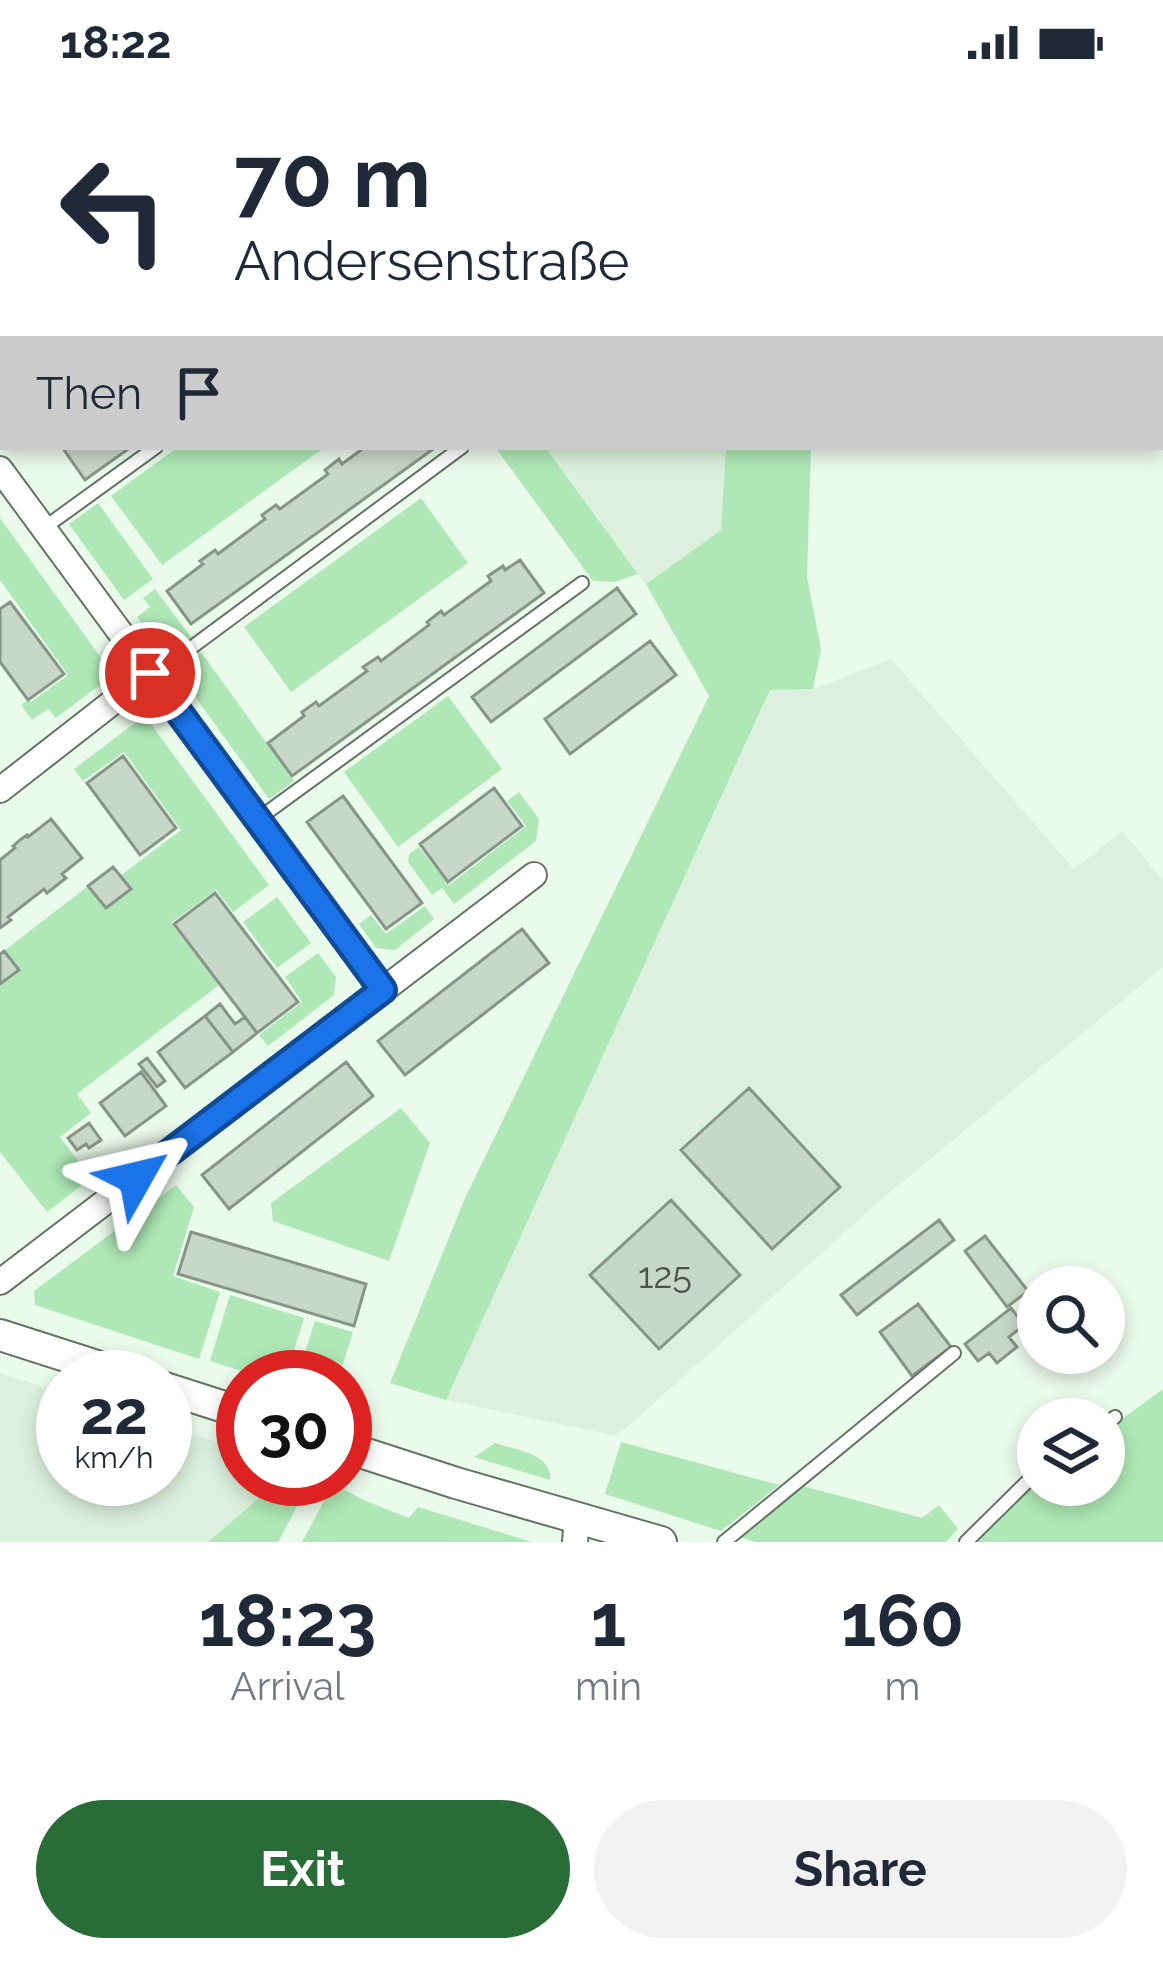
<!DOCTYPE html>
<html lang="en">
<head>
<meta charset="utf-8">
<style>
	body { margin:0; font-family:Raleway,sans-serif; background:#f2f2f3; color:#1f2937; height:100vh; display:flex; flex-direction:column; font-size:45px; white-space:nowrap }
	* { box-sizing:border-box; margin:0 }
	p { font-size:39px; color:#747a83 }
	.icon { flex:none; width:66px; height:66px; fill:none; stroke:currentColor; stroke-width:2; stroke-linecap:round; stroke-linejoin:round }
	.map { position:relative; height:1458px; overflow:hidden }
	.drawer { display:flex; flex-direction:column; background:#fff; flex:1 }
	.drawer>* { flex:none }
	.top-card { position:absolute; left:0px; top:0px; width:1164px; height:366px; box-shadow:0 6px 18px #0003; background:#fff; color:#1f2937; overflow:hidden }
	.buttons { position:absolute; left:1017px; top:1182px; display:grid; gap:24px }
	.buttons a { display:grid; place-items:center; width:108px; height:108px; border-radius:50%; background:#fff; box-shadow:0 6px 18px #0003; font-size:60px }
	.speed { position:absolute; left:36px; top:1266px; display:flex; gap:24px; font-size:60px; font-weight:700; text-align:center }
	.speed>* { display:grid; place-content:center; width:156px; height:156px; border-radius:50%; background:#fff; box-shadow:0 6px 18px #0003; line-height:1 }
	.speed small { font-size:30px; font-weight:400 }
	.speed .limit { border:18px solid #d22; background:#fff; color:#111 }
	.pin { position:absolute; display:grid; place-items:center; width:102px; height:102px; color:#fff; margin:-51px; border:6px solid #fff; border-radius:50%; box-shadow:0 3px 12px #0007 }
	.me { position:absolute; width:132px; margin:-66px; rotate:53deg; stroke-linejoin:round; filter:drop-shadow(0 0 9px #0008) }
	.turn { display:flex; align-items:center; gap:42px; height:252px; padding:0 36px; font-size:54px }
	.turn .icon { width:156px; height:156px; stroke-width:2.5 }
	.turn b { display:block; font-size:84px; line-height:102px }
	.then { display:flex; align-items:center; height:114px; padding:0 36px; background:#0003; gap:24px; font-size:45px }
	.eta { display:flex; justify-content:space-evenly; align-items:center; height:204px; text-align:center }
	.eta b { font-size:72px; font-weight:700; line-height:84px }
	.action { display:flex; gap:24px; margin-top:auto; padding:24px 36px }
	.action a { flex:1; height:138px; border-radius:72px; background:#286c37; color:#fff; font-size:48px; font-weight:700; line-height:138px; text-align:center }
	.action a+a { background:#f2f2f3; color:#1f2937 }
	.status { display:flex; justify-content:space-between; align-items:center; height:84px; padding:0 60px; background:#fff; direction:ltr }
	.status svg { height:33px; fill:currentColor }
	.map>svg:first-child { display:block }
</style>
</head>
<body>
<div class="status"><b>18:22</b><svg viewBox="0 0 49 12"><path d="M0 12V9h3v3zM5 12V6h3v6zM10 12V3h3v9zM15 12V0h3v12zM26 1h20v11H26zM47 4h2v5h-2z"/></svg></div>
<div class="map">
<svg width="1163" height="1458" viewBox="0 0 1163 1458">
	<rect width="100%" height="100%" fill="#eafaeb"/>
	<!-- built -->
	<path fill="#dbf1dd" d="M 288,0 L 728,0 L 729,3 L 284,3 Z
		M 545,363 L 726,363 L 721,446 L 646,500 Z
		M 891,575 L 1074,785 L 1122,747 L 1163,796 L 1163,883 L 883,1114 L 617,1352 L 446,1316 L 771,606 L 813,605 Z
		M 0,1289 L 63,1309 L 63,1395 L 165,1395 L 165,1342 L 243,1366 L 243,1395 L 281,1395 L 208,1458 L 0,1458 Z"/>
	<!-- green -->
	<path fill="#afe8b6" d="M 178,363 L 325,363 L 162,481 L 111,412 Z
		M 495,363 L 545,363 L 638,490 L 615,498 L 593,497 Z
		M 726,363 L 811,363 L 807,493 L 821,565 L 813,605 L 770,606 L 446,1316 L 390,1299 L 465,1114 L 709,612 L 646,500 L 721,446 Z
		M 421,414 L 468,479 L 291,608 L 244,543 Z
		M 98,419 L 153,495 L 124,516 L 69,440 Z
		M 0,434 L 104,578 L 105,597 L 56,634 L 48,625 L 32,636 L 21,621 L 28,616 L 31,618 L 68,591 L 0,496 Z
		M 155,505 L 191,553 L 166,572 L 137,533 L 150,523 L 143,514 Z
		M 201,568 L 294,697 L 269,715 L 180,592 L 192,583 L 188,577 Z
		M 448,612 L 502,685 L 398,763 L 344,688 Z
		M 136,638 L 151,640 L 269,801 L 233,828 L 216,806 L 171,839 L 219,901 L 77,1010 L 91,1029 L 60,1053 L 91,1094 L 47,1128 L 0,1068 L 0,900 L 18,885 L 4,867 L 88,802 L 106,823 L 130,805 L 120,792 L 181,746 L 124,668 L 83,697 L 74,685 Z
		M 519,708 L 539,735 L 536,757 L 454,820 L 442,804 L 432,811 L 408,778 L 409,770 L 419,763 L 449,801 L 526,742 L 507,717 Z
		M 277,813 L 311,859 L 277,884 L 243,838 Z
		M 425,822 L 434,835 L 395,866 L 376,864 L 359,840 L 371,831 L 386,850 Z
		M 318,869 L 336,893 L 334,911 L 268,962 L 259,951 L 302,918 L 285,893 Z
		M 401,1024 L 430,1059 L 389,1177 L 273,1137 L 271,1119 Z
		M 176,1101 L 194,1123 L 173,1192 L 220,1208 L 199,1275 L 35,1221 L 34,1207 Z
		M 230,1211 L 304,1234 L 286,1293 L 261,1293 L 210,1277 Z
		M 315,1237 L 353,1248 L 339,1293 L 297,1293 Z
		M 1163,1305 L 1163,1458 L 975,1458 L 1038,1396 L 1038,1401 L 1104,1401 L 1104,1348 Z
		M 621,1358 L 779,1401 L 721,1447 L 605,1410 Z
		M 495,1359 C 516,1366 552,1369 550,1396 L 474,1373 Z
		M 281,1395 L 312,1395 L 278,1458 L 208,1458 Z
		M 333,1400 L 366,1417 L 409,1434 L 418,1423 L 532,1458 L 302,1458 Z
		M 803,1402 L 922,1434 L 939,1421 L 958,1445 L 946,1458 L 756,1458 L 740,1453 Z"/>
	<!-- building -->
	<path fill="#c7d7c8" stroke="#869587" stroke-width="3" d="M 569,0 L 655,0 L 658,3 L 569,3 Z
		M 62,363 L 131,363 L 85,396 Z
		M 365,363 L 436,363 L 191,540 L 167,507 L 203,480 L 200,477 L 215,466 L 218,470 L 265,435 L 262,431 L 276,421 L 280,425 L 328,390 L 325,386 L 339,375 L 342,380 Z
		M 520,476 L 544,509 L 292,692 L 268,659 L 304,632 L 302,628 L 316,618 L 319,622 L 367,587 L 363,583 L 378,573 L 381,577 L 429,541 L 427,538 L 441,527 L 444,531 L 491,497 L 488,492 L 503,482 L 505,486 Z
		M 617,504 L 636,530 L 491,638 L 472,613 Z
		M 10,518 L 64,590 L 28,616 L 0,578 L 0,525 Z
		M 650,557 L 676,591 L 570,670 L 545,635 Z
		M 123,672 L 176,744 L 140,771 L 87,699 Z
		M 494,704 L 522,742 L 448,798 L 420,760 Z
		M 343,712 L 422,819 L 386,845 L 307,738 Z
		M 51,735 L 82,774 L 62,790 L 66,794 L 47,809 L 44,805 L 8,833 L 11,836 L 0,844 L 0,776 L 15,764 L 13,762 L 20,756 L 27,751 L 28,753 Z
		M 113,783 L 131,805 L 106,824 L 88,802 Z
		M 215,809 L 298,918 L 257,949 L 174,840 Z
		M 522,845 L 549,879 L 405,991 L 378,957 Z
		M 4,867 L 19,886 L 0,900 L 0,870 Z
		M 220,920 L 235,940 L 245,933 L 257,949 L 233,968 L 205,932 Z
		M 205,932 L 233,968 L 185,1004 L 158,968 Z
		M 147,974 L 165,997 L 157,1003 L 139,980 Z
		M 346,978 L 373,1012 L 229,1125 L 202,1091 Z
		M 141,988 L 166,1022 L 125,1052 L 100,1019 Z
		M 749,1004 L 840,1103 L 772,1165 L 681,1066 Z
		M 89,1039 L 101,1056 L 89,1064 L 86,1060 L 77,1066 L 68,1054 Z
		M 671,1116 L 740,1191 L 659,1265 L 590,1191 Z
		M 939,1136 L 954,1156 L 857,1231 L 841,1211 Z
		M 191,1148 L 366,1200 L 354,1242 L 178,1190 Z
		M 985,1152 L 1028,1207 L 1007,1223 L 965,1167 Z
		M 918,1220 L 951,1263 L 912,1292 L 880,1248 Z
		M 1011,1224 L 1024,1241 L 1009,1253 L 1017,1263 L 997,1279 L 989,1269 L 978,1277 L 965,1260 Z"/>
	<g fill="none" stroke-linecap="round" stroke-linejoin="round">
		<defs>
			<path id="service" d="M 44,444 L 156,363
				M 153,592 L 462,363
				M 258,735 L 582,499
				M 1104,1341 L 1115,1333
				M 724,1458 L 954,1269
				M 966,1458 L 1038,1387"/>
			<path id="minor" d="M 242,3 L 247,0
				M 0,157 L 3,154
				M 0,385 L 383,906
				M 0,706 L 150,589
				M 0,1198 L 534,791
				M 575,1458 L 577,1432"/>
			<path id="tertiary" d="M 0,1251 L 131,1293
				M 165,1304 L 243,1329
				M 345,1363 L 456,1399 L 661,1458"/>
		</defs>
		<!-- service casing -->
		<use href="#service" stroke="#657366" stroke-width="16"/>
		<!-- minor casing -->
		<use href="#minor" stroke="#657366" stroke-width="28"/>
		<!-- tertiary casing -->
		<use href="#tertiary" stroke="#657366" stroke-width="34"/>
		<!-- service -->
		<use href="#service" stroke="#fff" stroke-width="12"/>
		<!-- minor -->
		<use href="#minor" stroke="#fff" stroke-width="24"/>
		<!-- tertiary -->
		<use href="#tertiary" stroke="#fff" stroke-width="30"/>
	</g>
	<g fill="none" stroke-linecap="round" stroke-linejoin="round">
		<defs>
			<path id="route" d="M 136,1094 L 383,906 L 150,589"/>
		</defs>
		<!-- route casing -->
		<use href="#route" stroke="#114b97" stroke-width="30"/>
		<!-- route -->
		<use href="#route" stroke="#1a73e8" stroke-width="21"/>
	</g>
	<g text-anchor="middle" stroke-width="10" stroke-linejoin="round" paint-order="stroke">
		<!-- number labels -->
		<g font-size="36" fill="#4d554d">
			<text x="665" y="1204">125</text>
		</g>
	</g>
</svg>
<div class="buttons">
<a><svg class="icon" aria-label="search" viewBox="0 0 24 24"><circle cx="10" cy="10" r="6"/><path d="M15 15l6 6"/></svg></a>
<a><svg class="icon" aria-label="layers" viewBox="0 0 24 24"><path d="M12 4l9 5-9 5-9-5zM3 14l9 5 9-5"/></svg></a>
</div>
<div class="speed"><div>22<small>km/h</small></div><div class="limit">30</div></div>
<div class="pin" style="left:150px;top:589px;background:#d93025"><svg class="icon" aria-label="arrive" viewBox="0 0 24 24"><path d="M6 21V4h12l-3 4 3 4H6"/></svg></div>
<svg class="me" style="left:136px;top:1094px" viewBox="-20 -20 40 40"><path d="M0-17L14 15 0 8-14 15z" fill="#1a73e8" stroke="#fff" stroke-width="4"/></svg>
<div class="top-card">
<div class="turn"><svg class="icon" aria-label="left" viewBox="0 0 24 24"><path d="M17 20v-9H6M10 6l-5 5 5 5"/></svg><div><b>70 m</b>Andersenstraße</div></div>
<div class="then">Then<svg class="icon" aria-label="arrive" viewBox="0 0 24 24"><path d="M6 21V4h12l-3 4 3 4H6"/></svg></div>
</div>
</div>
<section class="drawer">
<div class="eta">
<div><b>18:23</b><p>Arrival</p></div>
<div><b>1</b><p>min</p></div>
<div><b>160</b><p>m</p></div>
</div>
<div class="action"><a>Exit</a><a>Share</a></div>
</section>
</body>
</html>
